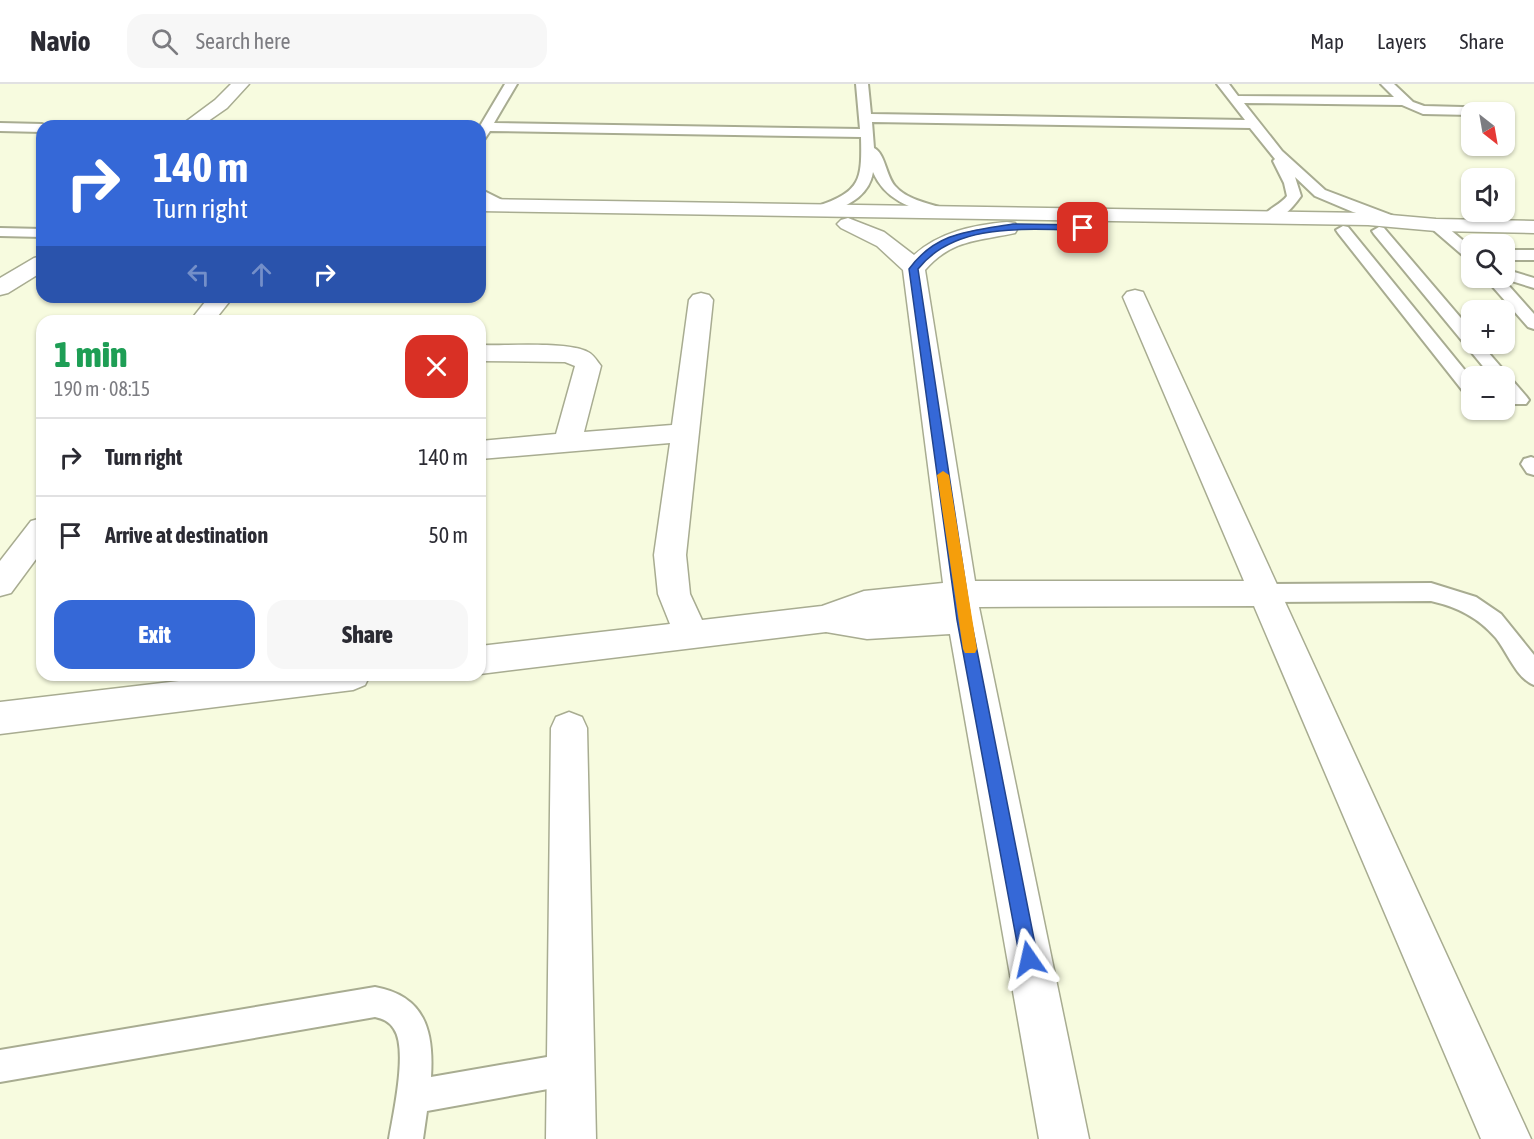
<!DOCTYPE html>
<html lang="en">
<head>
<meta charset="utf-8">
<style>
	body { margin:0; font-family:"Asap Condensed",sans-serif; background:#f7f7f7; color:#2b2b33; height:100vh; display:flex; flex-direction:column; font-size:22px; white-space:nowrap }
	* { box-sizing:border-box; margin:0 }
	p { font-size:20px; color:#7c7c81 }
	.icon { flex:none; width:33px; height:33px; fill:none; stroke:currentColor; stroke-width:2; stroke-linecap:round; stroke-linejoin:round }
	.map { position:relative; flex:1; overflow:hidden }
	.side { position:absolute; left:36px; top:231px; width:450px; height:366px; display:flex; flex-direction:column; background:#fff; border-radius:18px; box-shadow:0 2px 4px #0004 }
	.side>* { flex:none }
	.banner { position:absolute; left:36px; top:36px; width:450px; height:183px; border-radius:18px; box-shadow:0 2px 4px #0004; background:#3568d7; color:#fff; overflow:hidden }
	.needle { width:39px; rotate:149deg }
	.tools { position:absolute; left:1461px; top:18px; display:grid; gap:12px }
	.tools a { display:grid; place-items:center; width:54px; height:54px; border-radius:12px; background:#fff; box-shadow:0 2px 4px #0004; font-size:30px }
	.pin { position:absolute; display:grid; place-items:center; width:51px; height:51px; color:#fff; margin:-26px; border-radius:12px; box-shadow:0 3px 9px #0006 }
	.me { position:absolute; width:66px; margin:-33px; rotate:349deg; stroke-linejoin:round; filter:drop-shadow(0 0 4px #0008) }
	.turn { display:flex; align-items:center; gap:21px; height:126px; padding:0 18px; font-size:27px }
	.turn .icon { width:78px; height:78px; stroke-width:2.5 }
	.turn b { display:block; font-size:42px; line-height:51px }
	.lanes { display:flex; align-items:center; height:57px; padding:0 18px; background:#0003; justify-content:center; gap:30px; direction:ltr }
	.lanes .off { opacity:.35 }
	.round { display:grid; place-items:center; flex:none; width:63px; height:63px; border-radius:18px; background:#f7f7f7 }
	.summary { display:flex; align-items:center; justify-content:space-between; height:102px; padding:0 18px }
	h1 { font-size:36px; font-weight:800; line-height:45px; color:#1e9e55 }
	.cta { display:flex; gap:12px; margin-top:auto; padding:12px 18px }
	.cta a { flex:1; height:69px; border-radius:18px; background:#3568d7; color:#fff; font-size:24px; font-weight:800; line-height:69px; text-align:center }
	.cta a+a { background:#f7f7f7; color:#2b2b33 }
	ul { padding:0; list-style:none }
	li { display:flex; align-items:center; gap:18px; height:78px; padding:0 18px; border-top:2px solid #e1e1e2 }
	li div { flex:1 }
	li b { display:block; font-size:22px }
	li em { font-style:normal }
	header { display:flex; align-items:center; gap:36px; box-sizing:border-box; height:84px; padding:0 30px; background:#fff; border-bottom:2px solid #e1e1e2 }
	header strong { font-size:28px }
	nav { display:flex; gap:33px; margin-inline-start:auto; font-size:21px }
	.search { width:420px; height:54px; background:#f7f7f7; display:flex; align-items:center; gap:15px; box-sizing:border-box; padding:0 21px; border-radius:18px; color:#7c7c81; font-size:22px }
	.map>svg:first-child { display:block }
</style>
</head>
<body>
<header>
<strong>Navio</strong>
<div class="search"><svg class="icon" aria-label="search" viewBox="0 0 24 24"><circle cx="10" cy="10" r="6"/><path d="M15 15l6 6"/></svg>Search here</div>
<nav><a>Map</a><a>Layers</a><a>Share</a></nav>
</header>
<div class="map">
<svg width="1534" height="1055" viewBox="0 0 1534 1055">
	<rect width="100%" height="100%" fill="#f7fbdf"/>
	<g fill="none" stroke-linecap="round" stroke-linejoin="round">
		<defs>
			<path id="service" d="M 505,0 L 517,0 L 494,39 L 860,45 L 856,0 L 868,0 L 871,30 L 1245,36 L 1217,0 L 1229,0 L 1238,12 L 1394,13 L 1381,0 L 1394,0 L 1413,18 L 1424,22 L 1501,24 L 1507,28 L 1504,31 L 1504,28 L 1472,28 L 1472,31 L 1423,30 L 1402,21 L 1244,19 L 1282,67 L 1325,106 L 1399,134 L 1401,137 L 1394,141 L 1353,128 L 1315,112 L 1295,93 L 1301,112 C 1293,123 1280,140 1264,136 L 1262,133 C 1269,124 1280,121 1287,112 L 1284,99 L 1273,77 L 1275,75 L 1250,44 L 872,38 L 874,64 C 885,69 886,92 895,102 C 906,115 926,119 943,124 L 945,127 L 938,131 C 910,124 885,116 873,88 C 869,113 845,124 823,129 L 816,125 L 818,122 C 861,107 862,96 861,53 L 490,47 L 484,56 L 480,57 L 480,42 Z
				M 0,39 L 42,40 L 47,42 L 42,42 L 42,48 L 0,47 Z
				M 480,105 L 506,118 L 508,121 L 501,125 L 480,115 Z
				M 1436,137 L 1441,138 L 1472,164 L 1472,176 L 1467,175 L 1431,144 L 1429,141 L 1431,138 Z
				M 1343,142 L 1348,143 L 1472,295 L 1472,312 L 1466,311 L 1338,149 L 1336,146 Z
				M 1379,143 L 1384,144 L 1472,247 L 1472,260 L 1481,260 L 1526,312 L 1529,316 L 1526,320 L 1514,320 L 1504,309 L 1504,292 L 1491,292 L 1374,150 L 1372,147 Z
				M 0,144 L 42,145 L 42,153 L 0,152 Z
				M 1504,166 L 1534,166 L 1534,176 L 1504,176 Z
				M 1504,185 L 1534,194 L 1534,204 L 1502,194 L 1534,230 L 1534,245 L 1528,243 L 1485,194 L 1504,194 Z
				M 1531,373 L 1534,374 L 1534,391 L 1527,389 L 1521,380 L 1524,375 Z
				M 1431,499 L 1476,513 L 1501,530 L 1534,571 L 1534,601 C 1517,595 1507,568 1496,554 C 1478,533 1457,523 1431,517 L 1265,518 L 1257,515 L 1254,509 L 1257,503 L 1265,500 Z
				M 375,903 C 425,912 434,947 431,993 L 570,969 L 581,974 L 586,985 L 581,996 L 570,1001 L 427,1027 L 423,1055 L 389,1055 C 393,1031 408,965 394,945 C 389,937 383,935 375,933 L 0,998 L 0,966 Z"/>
			<path id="minor" d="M 231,0 L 249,0 L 227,24 L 201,42 L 180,42 L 215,16 Z
				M 480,115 L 1368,129 L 1436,135 L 1534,137 L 1534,149 L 1436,147 L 1368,141 L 480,127 Z
				M 848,134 L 884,148 L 914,171 C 940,148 973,141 1007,138 L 1015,139 L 1018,144 L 1015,149 C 979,157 952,155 925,186 L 975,497 L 1244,497 L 1123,213 L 1127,208 L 1135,206 L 1143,208 L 1531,1055 L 1481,1055 L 1254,522 L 979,523 L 1089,1055 L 1039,1055 L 950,550 L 867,555 L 826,548 L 480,590 L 480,562 L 670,540 L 658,510 L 654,471 L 670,359 L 480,375 L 480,357 L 556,350 L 575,282 L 565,278 L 480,277 L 480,261 C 506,262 568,257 588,268 C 594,271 597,277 601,282 L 584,348 L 672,341 L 689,216 L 693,211 L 701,209 L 709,211 L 713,216 L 686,471 L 690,510 L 702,536 L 822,522 L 864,507 L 943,499 L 903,186 L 877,162 L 841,144 L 837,140 L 841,136 Z
				M 42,172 L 42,188 L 8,209 L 0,211 L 0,194 L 34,174 Z
				M 209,213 L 233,213 L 214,237 L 190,237 Z
				M 42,434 L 42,467 L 11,509 L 0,512 L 0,477 L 31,437 Z
				M 230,591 L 370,591 L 365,601 L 353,606 L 0,650 L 0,618 Z
				M 569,628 L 582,633 L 587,644 L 596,1055 L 546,1055 L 551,644 L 556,633 Z"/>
		</defs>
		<!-- service casing -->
		<use href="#service" stroke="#a8ac91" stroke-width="4"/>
		<!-- minor casing -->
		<use href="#minor" stroke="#a8ac91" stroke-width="3"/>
		<!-- service -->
		<use href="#service" fill="#fff" fill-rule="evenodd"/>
		<!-- minor -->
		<use href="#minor" fill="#fff" fill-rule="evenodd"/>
	</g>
	<!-- route -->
	<path fill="#3568d7" stroke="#22448c" stroke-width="1.5" d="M 1013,140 L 1083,141 L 1088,144 L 1083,146 C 1029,146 956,137 918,185 L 971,536 L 1038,875 L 1036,881 L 1029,884 L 1023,881 L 1020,875 L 957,536 L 909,185 C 936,148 970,147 1013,140 Z"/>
	<!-- slow -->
	<path fill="#f59e0b" d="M 943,387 L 949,391 L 977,565 L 975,569 L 965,569 L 963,565 L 937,391 Z"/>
</svg>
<div class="tools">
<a><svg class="needle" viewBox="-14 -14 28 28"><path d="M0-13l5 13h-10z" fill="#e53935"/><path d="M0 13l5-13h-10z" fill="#7c7c81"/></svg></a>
<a><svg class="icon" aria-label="sound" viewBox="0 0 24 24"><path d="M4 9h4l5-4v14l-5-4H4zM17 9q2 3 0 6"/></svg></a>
<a><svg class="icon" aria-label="search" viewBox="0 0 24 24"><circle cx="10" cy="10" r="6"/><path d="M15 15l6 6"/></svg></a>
<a>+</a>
<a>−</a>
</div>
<div class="pin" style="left:1083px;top:144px;background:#d93025"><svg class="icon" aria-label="arrive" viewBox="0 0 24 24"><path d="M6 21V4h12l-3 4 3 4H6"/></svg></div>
<svg class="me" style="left:1029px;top:875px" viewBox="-20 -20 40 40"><path d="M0-17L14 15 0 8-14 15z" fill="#3568d7" stroke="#fff" stroke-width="4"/></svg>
<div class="banner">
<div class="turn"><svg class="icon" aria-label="right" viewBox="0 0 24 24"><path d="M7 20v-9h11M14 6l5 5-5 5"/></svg><div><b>140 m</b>Turn right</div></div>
<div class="lanes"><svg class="icon off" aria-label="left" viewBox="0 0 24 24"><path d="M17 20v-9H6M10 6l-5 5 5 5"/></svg><svg class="icon off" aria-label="ahead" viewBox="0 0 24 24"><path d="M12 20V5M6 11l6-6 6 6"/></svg><svg class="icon" aria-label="right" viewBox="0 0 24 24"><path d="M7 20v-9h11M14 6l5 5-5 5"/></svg></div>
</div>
<section class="side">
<div class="summary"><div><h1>1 min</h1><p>190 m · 08:15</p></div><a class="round" style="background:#d93025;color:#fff"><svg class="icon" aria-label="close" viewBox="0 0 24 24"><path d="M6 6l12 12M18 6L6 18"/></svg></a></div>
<ul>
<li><svg class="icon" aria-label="right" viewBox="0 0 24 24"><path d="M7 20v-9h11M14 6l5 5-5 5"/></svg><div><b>Turn right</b></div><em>140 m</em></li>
<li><svg class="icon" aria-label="arrive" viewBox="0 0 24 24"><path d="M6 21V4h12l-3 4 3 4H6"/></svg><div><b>Arrive at destination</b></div><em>50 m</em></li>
</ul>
<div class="cta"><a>Exit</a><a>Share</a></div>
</section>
</div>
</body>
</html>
